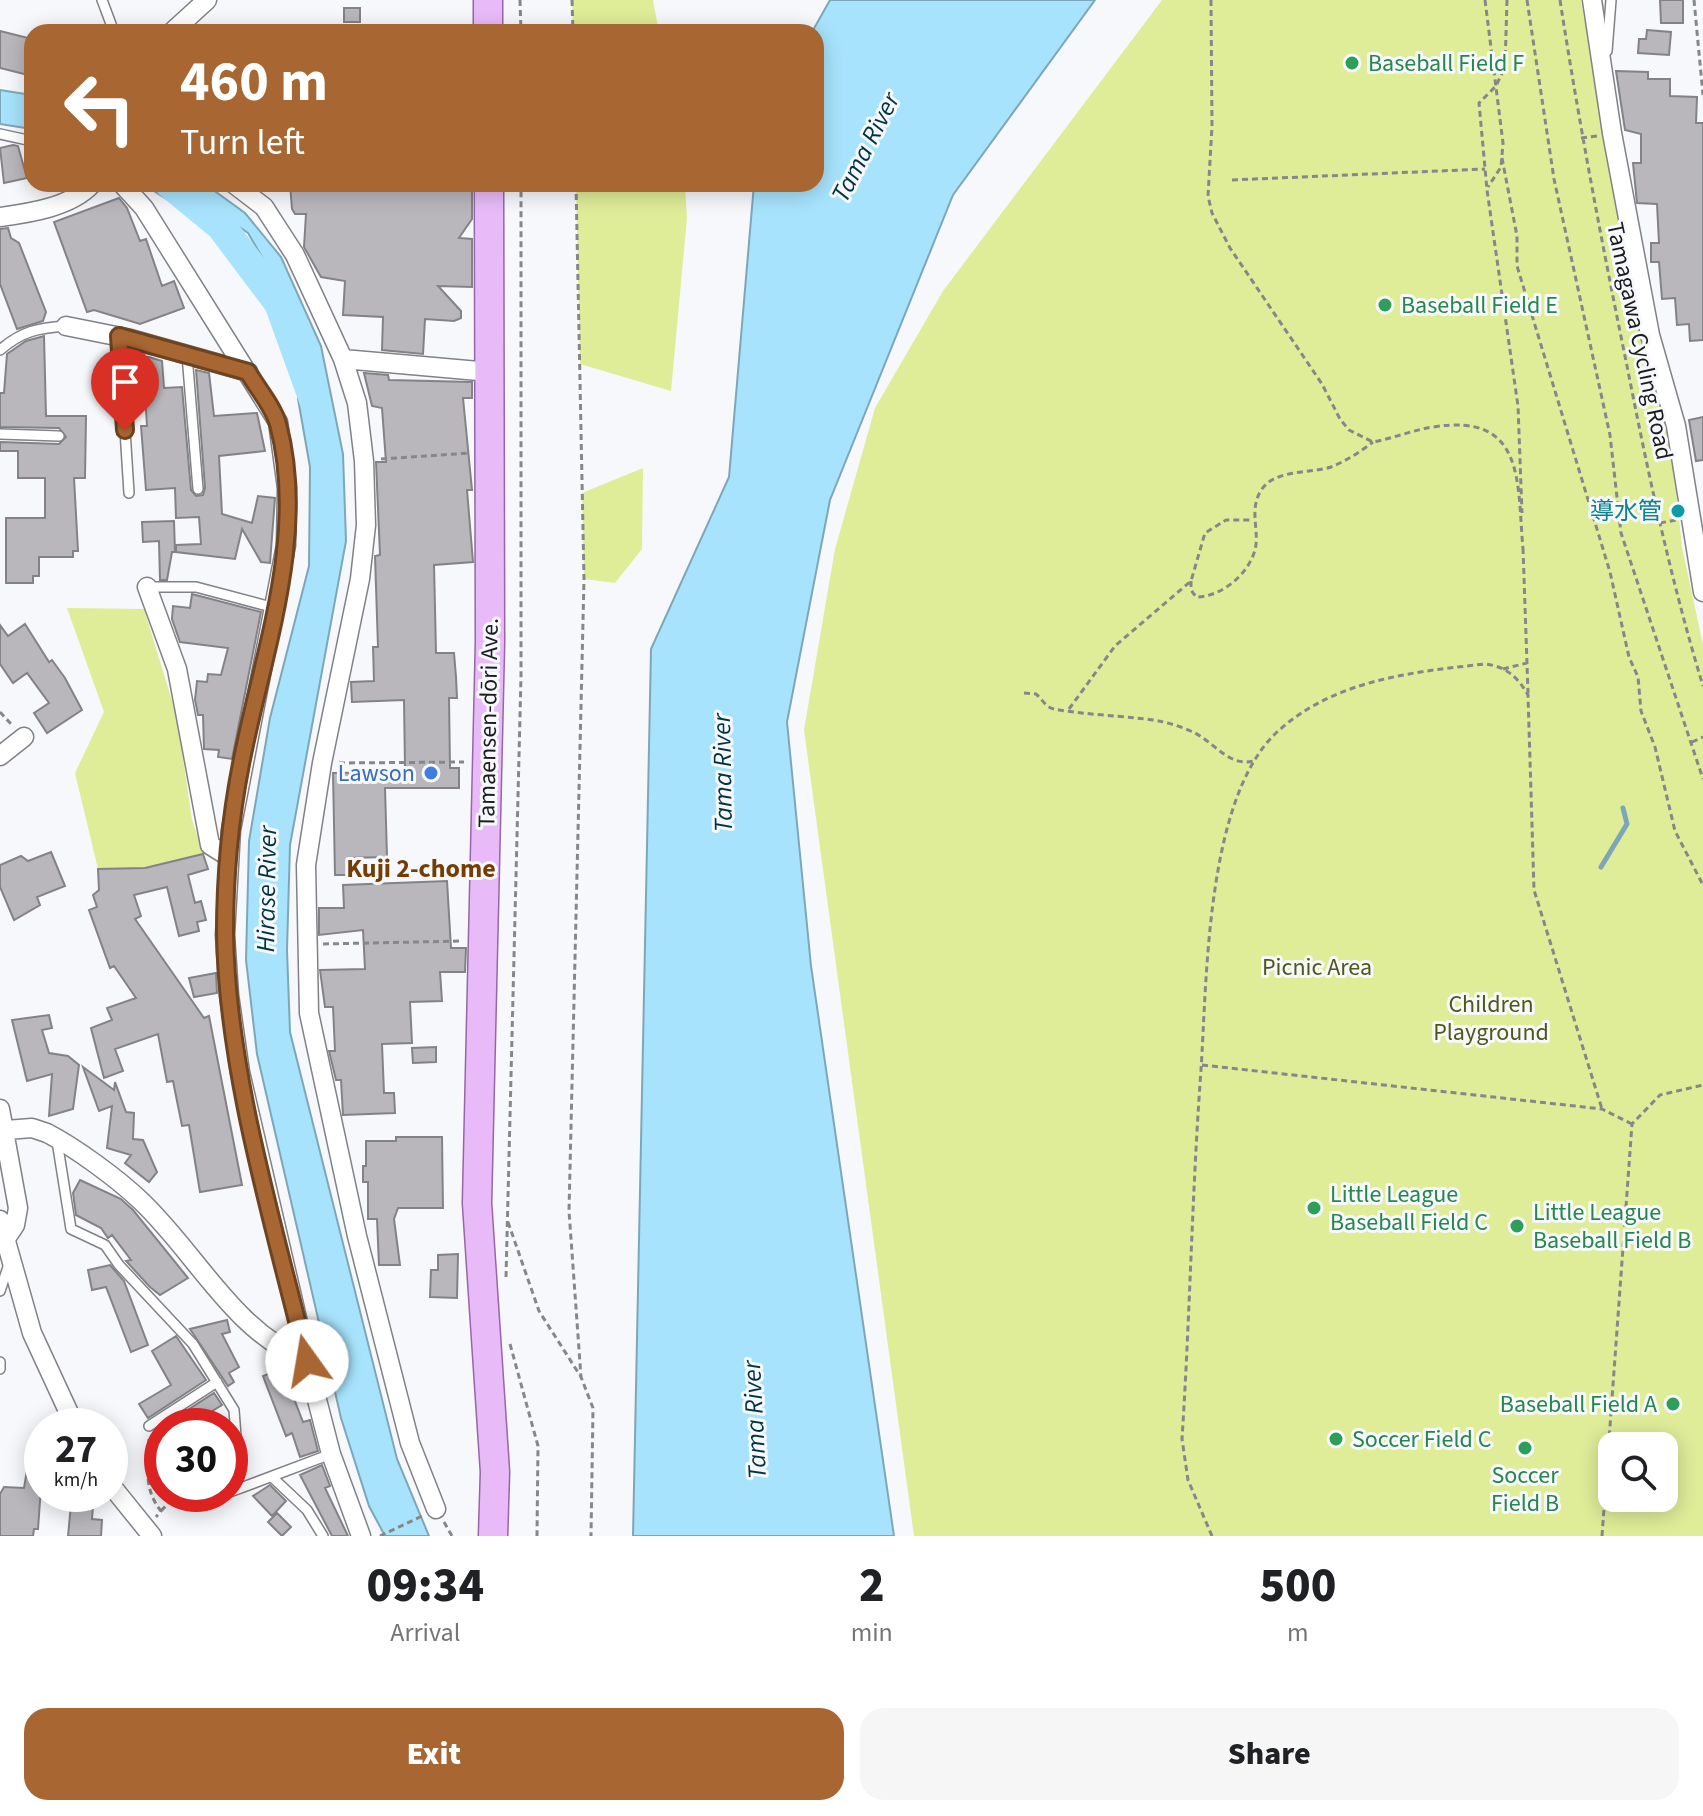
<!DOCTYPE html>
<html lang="en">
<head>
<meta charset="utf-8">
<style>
	body { margin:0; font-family:"Source Sans 3","Noto Sans JP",sans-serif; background:#f6f6f6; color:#202124; height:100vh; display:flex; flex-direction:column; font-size:30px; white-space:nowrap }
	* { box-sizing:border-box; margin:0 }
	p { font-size:26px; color:#757577 }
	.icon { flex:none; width:44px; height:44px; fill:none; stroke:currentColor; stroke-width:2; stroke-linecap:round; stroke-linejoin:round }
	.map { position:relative; height:1536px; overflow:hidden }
	.sheet { display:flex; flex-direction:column; background:#fff; flex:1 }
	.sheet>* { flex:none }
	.hud { position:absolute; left:24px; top:24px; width:800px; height:168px; border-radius:24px; box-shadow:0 4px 20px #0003; background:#a86732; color:#fff; overflow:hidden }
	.fabs { position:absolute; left:1598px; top:1432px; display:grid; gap:16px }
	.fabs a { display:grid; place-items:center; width:80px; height:80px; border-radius:16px; background:#fff; box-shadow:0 4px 20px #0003; font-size:40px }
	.speed { position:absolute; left:24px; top:1408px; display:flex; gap:16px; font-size:40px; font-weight:700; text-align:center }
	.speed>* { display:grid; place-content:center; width:104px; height:104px; border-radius:50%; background:#fff; box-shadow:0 4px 20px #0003; line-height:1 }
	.speed small { font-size:20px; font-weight:400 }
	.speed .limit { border:12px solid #d22; background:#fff; color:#111 }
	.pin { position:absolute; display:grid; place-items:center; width:68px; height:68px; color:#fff; margin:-82px -34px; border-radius:50% 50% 50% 0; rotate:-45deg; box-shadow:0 0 8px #0007 }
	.pin .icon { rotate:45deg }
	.me { position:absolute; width:88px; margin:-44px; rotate:347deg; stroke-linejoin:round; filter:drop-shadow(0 0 6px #0008) }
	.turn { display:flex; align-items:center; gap:28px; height:168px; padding:0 24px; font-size:36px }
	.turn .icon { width:104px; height:104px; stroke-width:2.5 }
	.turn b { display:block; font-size:56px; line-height:68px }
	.eta { display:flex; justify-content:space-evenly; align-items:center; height:136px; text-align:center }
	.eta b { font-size:48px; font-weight:800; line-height:56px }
	.action { display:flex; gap:16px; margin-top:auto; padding:16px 24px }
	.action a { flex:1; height:92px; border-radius:24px; background:#a86732; color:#fff; font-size:32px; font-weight:800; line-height:92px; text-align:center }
	.action a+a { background:#f6f6f6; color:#202124 }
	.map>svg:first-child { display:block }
</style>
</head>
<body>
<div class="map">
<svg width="1703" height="1536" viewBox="0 0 1703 1536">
	<rect width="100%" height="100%" fill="#f6f8fc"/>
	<!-- green -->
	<path fill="#dfec98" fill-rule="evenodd" d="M 572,0 L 653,0 L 659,32 L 573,32 Z
		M 1162,0 L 1581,0 L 1635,310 L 1672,451 L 1682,547 L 1703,645 L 1703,1536 L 914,1536 L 804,730 L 835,549 L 875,408 L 943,291 ZM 1612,1446 L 1664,1446 L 1664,1498 L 1612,1498 Z
		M 576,184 L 685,184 L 687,218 L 671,391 L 580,364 Z
		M 643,468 L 642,549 L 615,583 L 584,579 L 582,493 Z
		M 67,608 L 144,609 L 177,717 L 192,820 L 204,854 L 145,868 L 98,869 L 75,773 L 104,712 Z"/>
	<!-- water -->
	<path fill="#a7e3fc" stroke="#7da7b9" stroke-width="2" d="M 830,0 L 1095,0 L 953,195 L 830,500 L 787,722 L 811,966 L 894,1536 L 633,1536 L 651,649 L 729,477 L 754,184 L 816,184 L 816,32 L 812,32 Z
		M 0,90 L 32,95 L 32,129 L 0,124 Z
		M 143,184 L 205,184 L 245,213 L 281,257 L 321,346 L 343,454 L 346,541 L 290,845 L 287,950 L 290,1032 L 397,1459 L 429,1536 L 385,1536 L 369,1506 L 341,1418 L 257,1054 L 246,960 L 249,841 L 270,718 L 309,566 L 310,467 L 298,399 L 303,348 L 273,276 L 248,233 L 226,218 L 190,214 Z"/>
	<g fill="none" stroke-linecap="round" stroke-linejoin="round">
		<!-- stream -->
		<path stroke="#7da7b9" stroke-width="5" d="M 1601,867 L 1627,824 L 1623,808"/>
		<!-- river -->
		<path stroke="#a7e3fc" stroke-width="30" d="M 170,184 L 221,226 L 279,303 L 314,400"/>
	</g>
	<!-- building -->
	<path fill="#b9b7bb" stroke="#838286" stroke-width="2" d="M 1660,0 L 1683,0 L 1683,23 L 1661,23 Z
		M 344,8 L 360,8 L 360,22 L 344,22 Z
		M 1647,30 L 1671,32 L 1669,55 L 1638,53 L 1639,39 L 1646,39 Z
		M 0,31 L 32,39 L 32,76 L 0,68 Z
		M 1616,71 L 1648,72 L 1648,79 L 1670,79 L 1670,96 L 1697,97 L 1696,123 L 1703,123 L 1703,340 L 1690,341 L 1689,324 L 1677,325 L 1675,298 L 1662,299 L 1659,262 L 1651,262 L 1651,243 L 1659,243 L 1657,204 L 1637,203 L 1633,163 L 1641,163 L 1641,134 L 1625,130 Z
		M 13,145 L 18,146 L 27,178 L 4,183 L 0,148 Z
		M 290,184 L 472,184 L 472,219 L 459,238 L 472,239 L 472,287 L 438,286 L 461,311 L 461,318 L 454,321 L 425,319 L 423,354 L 382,350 L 383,317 L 343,315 L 345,281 L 321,277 L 304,247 L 306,214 L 295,214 L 292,209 Z
		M 119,198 L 127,208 L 140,241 L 146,239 L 162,286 L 174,281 L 184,308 L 140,324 L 94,310 L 87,312 L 54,222 Z
		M 8,228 L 11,238 L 19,243 L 46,312 L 43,321 L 17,329 L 0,284 L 0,229 Z
		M 44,336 L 46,416 L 86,416 L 85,478 L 74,478 L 78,551 L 73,551 L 73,557 L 39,557 L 39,576 L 33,576 L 33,583 L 6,583 L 6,518 L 45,518 L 45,478 L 18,478 L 18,451 L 0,451 L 0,442 L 59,444 L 66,437 L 59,428 L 0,427 L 0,393 L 4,393 L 7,354 L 26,341 Z
		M 136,357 L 149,357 L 162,361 L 164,388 L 182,387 L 191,490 L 196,496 L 203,495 L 205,488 L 196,370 L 209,373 L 214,416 L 257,413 L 265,451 L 219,456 L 222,514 L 252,523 L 258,496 L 275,498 L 270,563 L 261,562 L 242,529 L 235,559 L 176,552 L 176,545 L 201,544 L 199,517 L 176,518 L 175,488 L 146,490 L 141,426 L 147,426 L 145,396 L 139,397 Z
		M 364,373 L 388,375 L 389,380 L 472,382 L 472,398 L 463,398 L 472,490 L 467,490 L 473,562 L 434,565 L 436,653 L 454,653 L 456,677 L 457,698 L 449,698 L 450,768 L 459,768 L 459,788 L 385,788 L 387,857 L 348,858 L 349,875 L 335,875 L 333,773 L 403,772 L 405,767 L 404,700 L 352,702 L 351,682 L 374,681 L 373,647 L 378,647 L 375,556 L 380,555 L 376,462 L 386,462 L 382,408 L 372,406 Z
		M 1703,417 L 1703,460 L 1696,461 L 1689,420 Z
		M 174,521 L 175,552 L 172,552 L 167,580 L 160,580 L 159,541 L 143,542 L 142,522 Z
		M 192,594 L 261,612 L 232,759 L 218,757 L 219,750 L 204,749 L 203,715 L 198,715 L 195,700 L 197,681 L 207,682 L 208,674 L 221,675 L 228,648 L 180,642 L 172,619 L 173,606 L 190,608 Z
		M 25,624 L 49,662 L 52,660 L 65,678 L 82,710 L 47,733 L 34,713 L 49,703 L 27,673 L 13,683 L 0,664 L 0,625 L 8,636 Z
		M 51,852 L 65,886 L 37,897 L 40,905 L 14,920 L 0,887 L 0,865 L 21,856 L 28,861 Z
		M 203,854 L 208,869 L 188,875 L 195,903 L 201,901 L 206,920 L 197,922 L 199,931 L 179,936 L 167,887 L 134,895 L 141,916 L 135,919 L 204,1018 L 209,1016 L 242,1185 L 200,1192 L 189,1125 L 182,1126 L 173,1081 L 167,1082 L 158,1034 L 115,1049 L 123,1071 L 104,1078 L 91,1028 L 112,1020 L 107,1008 L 136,998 L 114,966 L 110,968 L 89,910 L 97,907 L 93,895 L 99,890 L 98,869 L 145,868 Z
		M 447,881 L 451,948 L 466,948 L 465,972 L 440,972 L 442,1001 L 410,1002 L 412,1043 L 382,1044 L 384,1093 L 394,1093 L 395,1113 L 343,1115 L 341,1080 L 336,1080 L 329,1051 L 335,1051 L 333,1007 L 325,1007 L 320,970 L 365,969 L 363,930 L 319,935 L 319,908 L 344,908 L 343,885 Z
		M 216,973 L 217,993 L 194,997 L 189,978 Z
		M 49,1015 L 52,1028 L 42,1030 L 49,1053 L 68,1056 L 79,1065 L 73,1109 L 49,1116 L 52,1074 L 27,1081 L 12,1020 Z
		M 436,1047 L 436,1062 L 413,1063 L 412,1048 Z
		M 83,1067 L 114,1090 L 115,1082 L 126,1112 L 134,1113 L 133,1139 L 143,1140 L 157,1172 L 149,1182 L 125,1163 L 131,1155 L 107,1148 L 112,1106 L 99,1111 Z
		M 396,1137 L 442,1137 L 443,1208 L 398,1208 L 394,1219 L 400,1265 L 379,1265 L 377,1219 L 368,1219 L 368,1182 L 363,1182 L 363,1166 L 366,1166 L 366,1141 L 396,1141 Z
		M 80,1180 L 121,1199 L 133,1210 L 188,1278 L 160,1295 L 150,1287 L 126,1261 L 131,1260 L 112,1235 L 108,1238 L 101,1228 L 76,1215 L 73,1193 Z
		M 458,1254 L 457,1298 L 430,1297 L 431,1270 L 438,1270 L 438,1255 Z
		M 110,1265 L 124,1281 L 148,1345 L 131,1352 L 106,1287 L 92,1290 L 88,1270 Z
		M 227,1320 L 230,1332 L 222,1334 L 239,1367 L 229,1373 L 234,1382 L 228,1386 L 190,1329 Z
		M 176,1336 L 206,1380 L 148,1418 L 139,1404 L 171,1385 L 152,1351 Z
		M 276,1371 L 280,1381 L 286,1378 L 303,1422 L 310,1420 L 318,1451 L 300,1457 L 292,1433 L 286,1436 L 263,1376 Z
		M 214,1393 L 222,1405 L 188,1426 L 163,1426 Z
		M 322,1465 L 330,1486 L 325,1488 L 348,1536 L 332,1536 L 300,1475 Z
		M 27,1470 L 42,1473 L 38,1529 L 34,1529 L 33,1536 L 0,1536 L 0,1494 L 4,1487 L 24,1488 Z
		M 270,1485 L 286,1501 L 272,1516 L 253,1496 Z
		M 72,1494 L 94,1494 L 92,1519 L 102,1520 L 101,1536 L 68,1536 Z
		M 277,1513 L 291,1527 L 282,1536 L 268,1522 Z"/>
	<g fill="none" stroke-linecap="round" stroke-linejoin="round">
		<defs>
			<path id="lane" d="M 102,0 L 114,32
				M 1607,51 L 1611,0
				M 0,134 L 32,141
				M 119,336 L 129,493
				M 0,350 C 22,331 38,328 66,326
				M 187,355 L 198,489
				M 0,434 L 59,436
				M 147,587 L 196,587 L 275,608
				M 57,1141 L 71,1229 L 105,1245 L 119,1265 L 193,1344 L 234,1410 L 239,1476
				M 0,1291 L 10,1261
				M 0,1362 L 0,1369
				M 149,1426 L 217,1382
				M 272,1477 L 307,1510 L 323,1536
				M 230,1492 L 331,1454
				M 207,1497 L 222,1494"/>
			<path id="street" d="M 1592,0 L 1612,133 L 1650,335 L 1676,426 L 1703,592
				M 172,32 L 207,0
				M 122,184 L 144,208 L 278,422 L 287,488 L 286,545 L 231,830 L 225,935 L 229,995 L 240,1072 L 307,1361 L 331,1454 L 361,1536
				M 234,184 L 264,207 L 295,255 L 343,359 L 357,403 L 364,461 L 366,525 L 360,579 L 322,763 L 306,865 L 309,1013 L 357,1236 L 410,1443 L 436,1509
				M 0,217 C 30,213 71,207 92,184
				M 66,326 L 131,339 L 248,372
				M 343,359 L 490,372
				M 147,587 L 177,669 L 210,845 L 229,857
				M 0,756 L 24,737
				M 0,1109 L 18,1208 L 15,1225 L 5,1240
				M 6,1130 L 32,1128 L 47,1133 C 76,1148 118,1179 141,1201 C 197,1254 233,1331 307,1361
				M 0,1220 L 32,1333 L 75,1426
				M 110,1484 L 152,1536"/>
			<path id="primary" d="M 488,32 L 488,0
				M 489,184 L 490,642 L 477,1203 L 495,1472 L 493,1536"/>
		</defs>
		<!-- lane casing -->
		<use href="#lane" stroke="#808285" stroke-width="12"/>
		<!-- street casing -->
		<use href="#street" stroke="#808285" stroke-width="21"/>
		<!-- primary casing -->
		<use href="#primary" stroke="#9666a8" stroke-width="31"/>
		<!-- path -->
		<path stroke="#86878a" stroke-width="3" stroke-dasharray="6 4" stroke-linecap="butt" d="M 520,0 L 521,32
			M 572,0 L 573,32
			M 1211,0 L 1212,126 L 1208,196 L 1212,213 L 1230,248 L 1322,384 L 1340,419 L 1349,430 L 1373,442 C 1394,438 1413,430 1433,427 C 1526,412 1517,483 1523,549
			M 1485,0 L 1503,143 L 1501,167 L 1488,187
			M 1507,0 L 1505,67 L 1496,86 L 1479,103 L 1487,190 L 1518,406 L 1522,513
			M 1527,0 L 1554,179 L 1610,435 L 1621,533 L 1703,779
			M 1560,0 C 1579,123 1602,244 1627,366 C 1648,473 1671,581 1703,686
			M 1694,0 L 1703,95
			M 1581,138 L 1597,136
			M 1502,158 L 1517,236 L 1517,266 L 1610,572 L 1629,657 L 1638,677 L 1641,711 L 1655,747 L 1675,831 L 1703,885
			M 1232,180 L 1485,169
			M 576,184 L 584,579 L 569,1211 L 581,1377
			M 381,459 L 470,453
			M 1660,523 L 1676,520
			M 1523,548 L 1528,693
			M 1191,581 L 1191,590 L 1196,597 C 1221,597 1248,575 1255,550 C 1260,530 1248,509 1262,489 C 1276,469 1309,474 1331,467 C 1346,461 1360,452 1373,442
			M 1503,669 L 1527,663
			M 1024,693 L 1036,694 C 1041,698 1044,704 1049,707 C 1055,713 1143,717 1159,721 C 1170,723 1185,728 1195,733 C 1216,744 1229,767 1254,761
			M 1069,709 L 1115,646 L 1191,581 L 1205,533 L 1226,520 L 1253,520
			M 0,712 L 11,724
			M 1692,742 L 1703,737
			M 339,763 L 464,762
			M 323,944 L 463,941
			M 1202,1065 L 1602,1109 L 1632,1124
			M 508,1222 L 539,1311 L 581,1377 L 593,1408 L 591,1536
			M 506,1277 L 521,676 L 521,184
			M 510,1344 L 538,1446 L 537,1536
			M 149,1439 C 148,1465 143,1489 161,1511 L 156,1517
			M 161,1511 L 177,1494
			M 444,1522 L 452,1536
			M 380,1536 L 422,1516
			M 1212,1536 L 1188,1480 L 1182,1439 C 1190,1316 1192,1192 1201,1070 C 1207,978 1206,800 1276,733 C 1333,680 1411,672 1485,664 C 1505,666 1518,677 1528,695 L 1534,890 L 1602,1109
			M 1602,1536 L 1632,1124 L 1660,1095 L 1703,1085"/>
		<!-- lane -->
		<use href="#lane" stroke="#fff" stroke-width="9"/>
		<!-- street -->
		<use href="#street" stroke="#fff" stroke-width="18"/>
		<!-- primary -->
		<use href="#primary" stroke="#e8bbf8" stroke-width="28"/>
	</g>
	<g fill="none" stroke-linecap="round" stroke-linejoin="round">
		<defs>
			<path id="route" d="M 125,430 L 119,336 L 248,372 C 257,388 273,406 278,424 C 308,536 262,655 241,764 C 230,820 225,877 225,933 C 227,1072 274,1225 307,1361"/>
		</defs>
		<!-- route casing -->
		<use href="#route" stroke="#6d4320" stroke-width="20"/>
		<!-- route -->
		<use href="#route" stroke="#a86732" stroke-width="14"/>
	</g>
	<!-- markers -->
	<g fill="#2e9e5b" stroke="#f6f8fc" stroke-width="3">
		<circle cx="1352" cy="63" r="8"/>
		<circle cx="1385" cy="305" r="8"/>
		<circle cx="1314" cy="1208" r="8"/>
		<circle cx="1517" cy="1226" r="8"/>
		<circle cx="1673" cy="1404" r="8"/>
		<circle cx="1336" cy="1439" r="8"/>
		<circle cx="1525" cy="1448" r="8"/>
	</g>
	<circle fill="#0f9aa8" stroke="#f6f8fc" stroke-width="3" cx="1678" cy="511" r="8"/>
	<circle fill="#3f7fe0" stroke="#f6f8fc" stroke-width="3" cx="431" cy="773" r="8"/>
	<g text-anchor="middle" stroke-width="6" stroke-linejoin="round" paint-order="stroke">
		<!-- leisure labels -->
		<g font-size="24" fill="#27864d" stroke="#f6f8fc" text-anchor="start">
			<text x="1368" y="71">Baseball Field F</text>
			<text x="1401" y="313">Baseball Field E</text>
			<text x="1330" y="1202">Little League<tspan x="1330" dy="28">Baseball Field C</tspan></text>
			<text x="1533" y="1220">Little League<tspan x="1533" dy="28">Baseball Field B</tspan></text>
			<text x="1657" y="1412" text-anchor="end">Baseball Field A</text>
			<text x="1352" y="1447">Soccer Field C</text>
			<text x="1525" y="1483" text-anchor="middle">Soccer<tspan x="1525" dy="28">Field B</tspan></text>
		</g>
		<!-- street labels -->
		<g font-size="24" fill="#1b1c1d" stroke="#f6f8fc">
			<text transform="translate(1640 341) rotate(78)" y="8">Tamagawa Cycling Road</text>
			<text transform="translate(488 723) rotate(-89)" y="8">Tamaensen-dōri Ave.</text>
		</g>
		<!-- culture labels -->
		<g font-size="24" fill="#0d838f" stroke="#f6f8fc" text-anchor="end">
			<text x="1662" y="519">導水管</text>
		</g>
		<!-- shop labels -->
		<g font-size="24" fill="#366cbe" stroke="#f6f8fc" text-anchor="end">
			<text x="415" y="781">Lawson</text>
		</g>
		<!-- park labels -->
		<g font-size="24" fill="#505817" stroke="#f6f8fc">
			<text x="1317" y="975">Picnic Area</text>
			<text x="1491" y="1012">Children<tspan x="1491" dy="28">Playground</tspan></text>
		</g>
		<!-- water labels -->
		<g font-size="26" font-style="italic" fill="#003444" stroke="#f6f8fc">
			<text transform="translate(865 147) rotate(-63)" y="9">Tama River</text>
			<text transform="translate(722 773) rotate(-91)" y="9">Tama River</text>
			<text transform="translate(266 889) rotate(-89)" y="9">Hirase River</text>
			<text transform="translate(754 1420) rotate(-93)" y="9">Tama River</text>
		</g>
		<!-- neighbourhood labels -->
		<g font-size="26" font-weight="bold" fill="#753d04" stroke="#f6f8fc">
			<text x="421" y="877">Kuji 2-chome</text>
		</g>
	</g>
</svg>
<div class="fabs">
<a><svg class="icon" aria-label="search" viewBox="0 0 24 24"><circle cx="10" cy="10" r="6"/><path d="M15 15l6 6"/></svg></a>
</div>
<div class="speed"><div>27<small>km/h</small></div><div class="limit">30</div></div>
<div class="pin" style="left:125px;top:430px;background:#d93025"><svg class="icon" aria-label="arrive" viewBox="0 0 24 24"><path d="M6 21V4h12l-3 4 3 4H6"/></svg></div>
<svg class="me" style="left:307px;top:1361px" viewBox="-20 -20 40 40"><circle r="19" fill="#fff"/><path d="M0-13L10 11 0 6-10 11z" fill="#a86732"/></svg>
<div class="hud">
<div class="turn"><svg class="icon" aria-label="left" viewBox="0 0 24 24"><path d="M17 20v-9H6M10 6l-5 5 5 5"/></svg><div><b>460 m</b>Turn left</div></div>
</div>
</div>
<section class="sheet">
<div class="eta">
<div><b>09:34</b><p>Arrival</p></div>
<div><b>2</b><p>min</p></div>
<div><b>500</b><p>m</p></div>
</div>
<div class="action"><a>Exit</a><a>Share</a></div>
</section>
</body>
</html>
